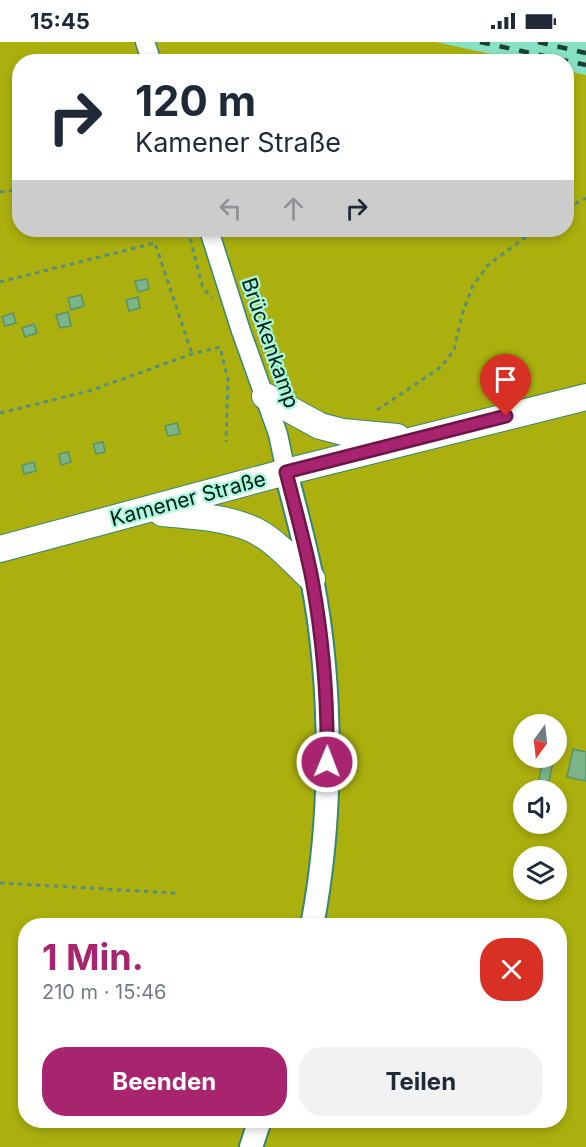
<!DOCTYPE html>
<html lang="de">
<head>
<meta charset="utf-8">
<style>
	body { margin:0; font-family:Inter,sans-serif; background:#f2f2f3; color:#1f2937; height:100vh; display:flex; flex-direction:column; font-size:22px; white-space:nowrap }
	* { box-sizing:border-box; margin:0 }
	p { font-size:20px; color:#747a83 }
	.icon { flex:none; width:33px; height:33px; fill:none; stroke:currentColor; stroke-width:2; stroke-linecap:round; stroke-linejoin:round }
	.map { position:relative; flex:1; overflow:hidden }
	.details { position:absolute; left:18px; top:876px; width:549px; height:210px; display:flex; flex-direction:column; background:#fff; border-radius:24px; box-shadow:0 3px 9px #0003 }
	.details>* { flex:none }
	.top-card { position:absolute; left:12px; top:12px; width:562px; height:183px; border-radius:24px; box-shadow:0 3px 9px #0003; background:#fff; color:#1f2937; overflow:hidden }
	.needle { width:39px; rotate:195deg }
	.tools { position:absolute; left:513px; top:672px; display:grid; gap:12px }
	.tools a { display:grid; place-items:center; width:54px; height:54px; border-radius:50%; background:#fff; box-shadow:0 3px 9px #0003; font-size:30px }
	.pin { position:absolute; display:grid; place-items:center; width:51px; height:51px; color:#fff; margin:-62px -26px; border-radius:50% 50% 50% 0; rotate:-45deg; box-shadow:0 0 6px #0007 }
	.pin .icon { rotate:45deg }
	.me { position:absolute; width:66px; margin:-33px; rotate:1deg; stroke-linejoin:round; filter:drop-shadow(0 0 4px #0008) }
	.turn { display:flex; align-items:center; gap:21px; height:126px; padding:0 24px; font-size:27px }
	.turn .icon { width:78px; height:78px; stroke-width:2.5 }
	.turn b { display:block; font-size:42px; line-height:51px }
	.lanes { display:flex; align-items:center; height:57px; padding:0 24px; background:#0003; justify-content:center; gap:30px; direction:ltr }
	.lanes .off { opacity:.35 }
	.round { display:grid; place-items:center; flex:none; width:63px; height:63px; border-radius:24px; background:#f2f2f3 }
	.overview { display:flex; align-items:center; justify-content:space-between; height:102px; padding:0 24px }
	h1 { font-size:36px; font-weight:700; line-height:45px; color:#a8246e }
	.primary-button { display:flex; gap:12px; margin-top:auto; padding:12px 24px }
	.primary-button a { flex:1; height:69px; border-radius:24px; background:#a8246e; color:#fff; font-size:24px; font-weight:700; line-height:69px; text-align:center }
	.primary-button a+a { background:#f2f2f3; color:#1f2937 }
	.status { display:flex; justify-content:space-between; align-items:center; height:42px; padding:0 30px; background:#fff; direction:ltr }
	.status svg { height:16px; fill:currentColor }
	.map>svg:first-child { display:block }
</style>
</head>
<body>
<div class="status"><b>15:45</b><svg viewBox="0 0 49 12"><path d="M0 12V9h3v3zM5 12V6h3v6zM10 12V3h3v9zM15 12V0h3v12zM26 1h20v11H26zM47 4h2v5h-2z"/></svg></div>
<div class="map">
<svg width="586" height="1105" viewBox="0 0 586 1105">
	<rect width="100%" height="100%" fill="#9bead0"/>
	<!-- built -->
	<path fill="#87e1c5" d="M 436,0 L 586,0 L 586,33 L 567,29 L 567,20 L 524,19 Z"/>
	<!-- green -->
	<path fill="#abb00e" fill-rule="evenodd" d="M 0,0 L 436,0 L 524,19 L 20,20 L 20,188 L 567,188 L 567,29 L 586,33 L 586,1105 L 0,1105 ZM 524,682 L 556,682 L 556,716 L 524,716 ZM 524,748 L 556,748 L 556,782 L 524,782 ZM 524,814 L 556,814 L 556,848 L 524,848 ZM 26,884 L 560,884 L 560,1078 L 26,1078 Z"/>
	<!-- building -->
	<path fill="#7bb489" stroke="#5a9269" stroke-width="1.5" d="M 147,237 L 149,247 L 138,250 L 135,239 Z
		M 81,253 L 84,264 L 71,268 L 68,256 Z
		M 138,255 L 140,266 L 129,269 L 126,258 Z
		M 68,270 L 71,284 L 60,286 L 56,273 Z
		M 13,271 L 16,281 L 5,284 L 2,275 Z
		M 34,282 L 37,291 L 25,295 L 22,286 Z
		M 177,381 L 180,392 L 168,394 L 165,384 Z
		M 103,400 L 105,410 L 96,412 L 93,402 Z
		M 68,410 L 71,420 L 61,423 L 59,412 Z
		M 34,420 L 36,429 L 24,432 L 22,423 Z
		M 573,707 L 586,710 L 586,739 L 567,735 Z
		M 543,717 L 553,719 L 549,740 L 539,738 Z"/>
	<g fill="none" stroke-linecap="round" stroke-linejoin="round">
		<defs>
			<path id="minor" d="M 145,0 L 152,20
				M 209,188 L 241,289 L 278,392 L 286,430"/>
			<path id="tertiary" d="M 286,430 C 295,466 305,501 312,537 C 333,645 333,775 312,884
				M 251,1105 L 260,1078"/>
			<path id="secondary" d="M 265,354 L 320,384 L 343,390 L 397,395
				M 162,471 C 192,474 226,475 254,488 C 276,499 294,520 312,537
				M 0,507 L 286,430 L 586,355"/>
		</defs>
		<!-- minor casing -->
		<use href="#minor" stroke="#368670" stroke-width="21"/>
		<!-- tertiary casing -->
		<use href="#tertiary" stroke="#368670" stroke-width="26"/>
		<!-- secondary casing -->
		<use href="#secondary" stroke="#368670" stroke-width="28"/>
		<!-- path -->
		<path stroke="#568f7c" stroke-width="3" stroke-dasharray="4.5 4.5" stroke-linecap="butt" d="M 0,150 L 20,148
			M 567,166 L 586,156
			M 188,188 L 203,246 L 212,256
			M 0,240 L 155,201 L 192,312
			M 377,368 L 441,325 L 454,308 L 462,273 L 472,245 L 488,223 L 535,188
			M 0,371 L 89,349 L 192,312 L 220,305 L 228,338 L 226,400
			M 0,841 L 176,851"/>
		<!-- minor -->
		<use href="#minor" stroke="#fff" stroke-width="18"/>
		<!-- tertiary -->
		<use href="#tertiary" stroke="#fff" stroke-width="22"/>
		<!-- secondary -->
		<use href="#secondary" stroke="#fff" stroke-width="26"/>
		<!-- rail -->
		<path stroke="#1b4034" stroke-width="4.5" stroke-dasharray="10 10" stroke-linecap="butt" d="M 480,0 L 586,23
			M 538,0 L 586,11"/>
	</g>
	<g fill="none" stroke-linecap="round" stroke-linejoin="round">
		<defs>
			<path id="route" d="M 327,720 C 328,658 323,597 312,537 C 305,501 295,466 286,430 L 506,374"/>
		</defs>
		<!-- route casing -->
		<use href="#route" stroke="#6d1748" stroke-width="15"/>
		<!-- route -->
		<use href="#route" stroke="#a8246e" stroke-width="10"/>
	</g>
	<g text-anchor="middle" stroke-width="4.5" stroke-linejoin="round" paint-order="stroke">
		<!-- street labels -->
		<g font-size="21" fill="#001c13" stroke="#a8f8dd">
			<text transform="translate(270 301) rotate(71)" y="7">Brückenkamp</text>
			<text transform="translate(188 457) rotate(-15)" y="7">Kamener Straße</text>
		</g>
	</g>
</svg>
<div class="tools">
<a><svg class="needle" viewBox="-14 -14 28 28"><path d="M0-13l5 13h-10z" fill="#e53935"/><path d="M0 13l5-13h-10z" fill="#747a83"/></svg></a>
<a><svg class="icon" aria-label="sound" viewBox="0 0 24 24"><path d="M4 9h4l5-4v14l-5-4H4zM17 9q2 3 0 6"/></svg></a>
<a><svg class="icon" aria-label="layers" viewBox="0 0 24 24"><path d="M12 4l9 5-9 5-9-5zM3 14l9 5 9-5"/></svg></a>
</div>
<div class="pin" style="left:506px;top:374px;background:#d93025"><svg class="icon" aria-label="arrive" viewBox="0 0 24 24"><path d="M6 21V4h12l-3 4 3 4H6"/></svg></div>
<svg class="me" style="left:327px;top:720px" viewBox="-20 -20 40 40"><circle r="17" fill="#a8246e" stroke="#fff" stroke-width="3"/><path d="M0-11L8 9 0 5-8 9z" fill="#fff"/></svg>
<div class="top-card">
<div class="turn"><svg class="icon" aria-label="right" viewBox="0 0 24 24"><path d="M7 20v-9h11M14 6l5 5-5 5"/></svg><div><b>120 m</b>Kamener Straße</div></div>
<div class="lanes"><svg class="icon off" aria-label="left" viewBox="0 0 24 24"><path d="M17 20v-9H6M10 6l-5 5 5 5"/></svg><svg class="icon off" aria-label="ahead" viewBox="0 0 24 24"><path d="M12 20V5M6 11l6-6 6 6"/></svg><svg class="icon" aria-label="right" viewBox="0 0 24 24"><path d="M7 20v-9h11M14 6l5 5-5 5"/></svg></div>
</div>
<section class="details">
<div class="overview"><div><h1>1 Min.</h1><p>210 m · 15:46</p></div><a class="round" style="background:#d93025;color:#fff"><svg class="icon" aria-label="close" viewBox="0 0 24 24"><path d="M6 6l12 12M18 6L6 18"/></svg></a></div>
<div class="primary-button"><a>Beenden</a><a>Teilen</a></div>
</section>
</div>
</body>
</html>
